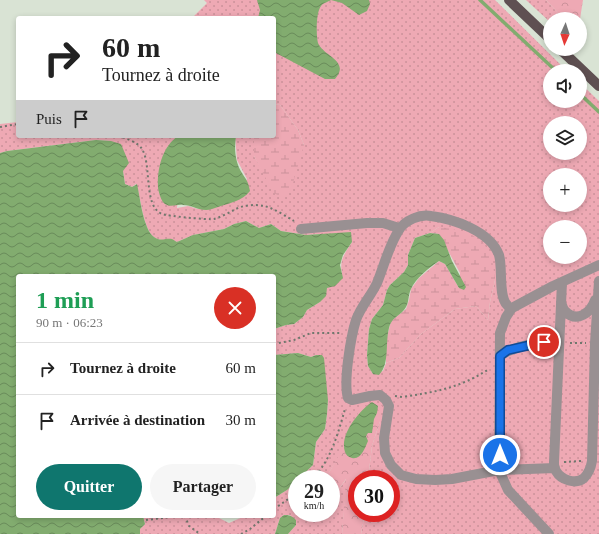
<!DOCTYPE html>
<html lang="fr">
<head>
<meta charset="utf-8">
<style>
	body { margin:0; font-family:"Times New Roman",serif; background:#f6f6f6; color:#222; height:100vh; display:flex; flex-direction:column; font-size:15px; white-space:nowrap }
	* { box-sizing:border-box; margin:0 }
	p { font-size:13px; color:#767676 }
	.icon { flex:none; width:22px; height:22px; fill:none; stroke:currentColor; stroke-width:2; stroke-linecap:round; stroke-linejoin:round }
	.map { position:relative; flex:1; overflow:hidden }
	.drawer { position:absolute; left:16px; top:274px; width:260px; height:244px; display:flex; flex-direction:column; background:#fff; border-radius:4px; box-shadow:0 2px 6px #0003 }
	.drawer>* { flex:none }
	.guide { position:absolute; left:16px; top:16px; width:260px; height:122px; border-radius:4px; box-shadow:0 2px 6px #0003; background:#fff; color:#222; overflow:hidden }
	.needle { width:26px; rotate:183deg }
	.fabs { position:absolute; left:543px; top:12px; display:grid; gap:8px }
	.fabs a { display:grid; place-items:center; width:44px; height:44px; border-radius:50%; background:#fff; box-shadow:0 2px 6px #0003; font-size:20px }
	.speed { position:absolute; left:288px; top:470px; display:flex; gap:8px; font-size:20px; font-weight:700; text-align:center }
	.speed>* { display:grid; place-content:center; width:52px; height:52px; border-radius:50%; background:#fff; box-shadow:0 2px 6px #0003; line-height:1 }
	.speed small { font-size:10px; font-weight:400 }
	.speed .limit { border:6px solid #d22; background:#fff; color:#111 }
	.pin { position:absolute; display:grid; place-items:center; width:34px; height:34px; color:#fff; margin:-17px; border:2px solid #fff; border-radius:50%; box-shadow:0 1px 4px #0007 }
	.me { position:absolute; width:44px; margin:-22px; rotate:0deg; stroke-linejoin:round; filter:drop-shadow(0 0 3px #0008) }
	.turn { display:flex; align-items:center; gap:14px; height:84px; padding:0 20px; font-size:18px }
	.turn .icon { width:52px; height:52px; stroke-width:2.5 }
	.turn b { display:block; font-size:28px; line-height:34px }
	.then { display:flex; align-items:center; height:38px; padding:0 20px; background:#0003; gap:8px; font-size:15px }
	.round { display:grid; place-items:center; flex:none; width:42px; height:42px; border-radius:21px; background:#f6f6f6 }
	.summary { display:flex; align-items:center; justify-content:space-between; height:68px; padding:0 20px }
	h1 { font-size:24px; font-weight:800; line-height:30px; color:#1e9e55 }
	.button { display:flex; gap:8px; margin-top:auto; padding:8px 20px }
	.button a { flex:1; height:46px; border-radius:24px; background:#0f766e; color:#fff; font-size:16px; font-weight:800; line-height:46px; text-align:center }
	.button a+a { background:#f6f6f6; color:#222 }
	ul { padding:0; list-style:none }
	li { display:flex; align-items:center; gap:12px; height:52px; padding:0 20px; border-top:1px solid #e0e0e0 }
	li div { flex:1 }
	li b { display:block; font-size:15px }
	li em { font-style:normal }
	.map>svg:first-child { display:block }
</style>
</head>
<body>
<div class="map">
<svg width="599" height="534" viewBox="0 0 599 534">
	<defs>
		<pattern id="grass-dots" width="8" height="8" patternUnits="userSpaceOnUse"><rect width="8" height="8" fill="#eea9b4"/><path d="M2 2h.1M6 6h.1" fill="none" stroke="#cb919a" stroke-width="1.8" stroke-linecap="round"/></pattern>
		<pattern id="forest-crowns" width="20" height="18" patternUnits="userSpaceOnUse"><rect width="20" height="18" fill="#eea9b4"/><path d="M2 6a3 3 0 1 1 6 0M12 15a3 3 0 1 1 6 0" fill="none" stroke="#cb919a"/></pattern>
		<pattern id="wetland-marsh" width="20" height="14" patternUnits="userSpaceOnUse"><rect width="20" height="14" fill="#eea9b4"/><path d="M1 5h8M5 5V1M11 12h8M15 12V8" fill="none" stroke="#cb919a"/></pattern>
		<pattern id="water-waves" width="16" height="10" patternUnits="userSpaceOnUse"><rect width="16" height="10" fill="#82ac6f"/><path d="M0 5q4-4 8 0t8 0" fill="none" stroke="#698b5a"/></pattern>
	</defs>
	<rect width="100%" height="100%" fill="#d9e3d4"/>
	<!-- grass -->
	<path fill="url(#grass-dots)" fill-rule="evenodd" d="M 204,0 L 495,0 L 567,71 L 550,71 L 550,101 L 580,101 L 580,83 L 599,101 L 599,534 L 361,534 L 365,513 L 391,513 L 391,479 L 368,479 L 372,446 L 380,421 L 351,432 L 340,455 L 325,479 L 298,479 L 313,465 L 316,442 L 325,429 L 327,414 L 328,400 L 316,355 L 311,357 L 298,353 L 274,355 L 274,329 L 286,325 L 294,324 L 303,317 L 307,310 L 320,302 L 327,288 L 342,273 C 339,260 345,253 352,242 L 320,234 L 306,235 L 281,231 L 271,224 L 259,228 L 246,221 L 234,224 L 224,229 L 193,235 L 177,242 C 168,237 162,243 154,237 C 143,229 141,197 136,184 L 132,187 L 125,184 L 123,171 L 111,141 L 96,140 L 7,151 L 0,153 L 0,124 L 18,122 L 18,136 L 182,136 L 177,208 L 188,206 L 198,209 L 214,208 L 238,198 L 247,179 L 237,160 L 235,136 L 254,136 L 254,156 L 264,173 L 304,145 L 298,130 L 280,105 L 274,104 L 274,18 L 192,18 L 207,3 ZM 550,123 L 580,123 L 580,153 L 550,153 ZM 550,175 L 580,175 L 580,205 L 550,205 ZM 439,227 L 495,280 L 490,302 L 488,320 L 476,306 L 455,309 L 421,334 L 399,358 L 386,363 L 383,371 L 373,374 L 368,366 L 367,355 L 369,329 L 372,319 L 383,305 L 387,290 L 390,285 L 404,272 L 408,265 L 408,255 L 415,238 L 430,233 ZM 550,227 L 580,227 L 580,257 L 550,257 Z
		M 526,0 L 546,0 L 564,19 L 550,19 L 550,22 Z
		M 347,478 L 342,534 L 288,534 L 296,525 L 290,515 L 284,515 L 280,518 L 275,534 L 140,534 L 140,529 L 145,524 L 143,516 L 215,516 L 229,523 L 245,516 L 274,516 L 274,498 L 287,490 L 297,480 L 297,513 L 331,513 L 331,500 Z"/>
	<!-- forest -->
	<path fill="url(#forest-crowns)" d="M 546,0 L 583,0 L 580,19 L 564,19 Z
		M 374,402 L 382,406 L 380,421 L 372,446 L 368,479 L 357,479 L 357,513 L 365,513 L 361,534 L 342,534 L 346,479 L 331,500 L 331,479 L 325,479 C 340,455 350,436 359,410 Z"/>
	<!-- wetland -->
	<path fill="url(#wetland-marsh)" d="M 274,104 L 280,105 L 298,130 L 304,145 L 291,190 L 280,197 L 273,192 L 254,156 L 254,136 L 274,136 Z
		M 439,227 L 453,229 L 471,234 L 484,244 L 492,257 L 495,280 L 490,302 L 488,320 L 476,306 L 455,309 L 421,334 L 399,358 L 386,363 L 386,341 L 391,321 L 406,309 L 409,300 L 411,289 L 419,278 L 439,261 L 445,264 L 459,288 L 460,273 L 439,234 L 430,233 Z"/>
	<!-- water -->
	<path fill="url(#water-waves)" d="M 257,0 L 369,0 L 370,4 L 367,11 L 359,15 L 342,3 L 331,0 C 328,2 323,3 321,6 C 316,12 316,36 318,43 C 323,56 351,61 335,79 L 325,79 L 274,52 L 274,18 L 258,18 L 260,10 Z
		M 178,136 L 236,136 C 234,149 235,162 242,173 C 247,181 248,181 250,191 C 242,201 230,203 218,207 C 214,208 210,210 206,210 C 198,210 191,205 183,205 C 177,204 171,208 165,204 C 161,201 159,193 158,188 C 157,169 162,147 178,136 Z
		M 96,140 L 111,141 L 121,144 L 129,163 L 123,171 L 125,184 L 132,187 L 137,184 C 140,196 143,229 154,237 C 161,242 165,238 172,239 C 174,240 175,241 177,242 L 193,235 L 224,229 L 234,224 L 246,221 L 259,228 L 271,224 L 281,231 L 306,235 L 351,232 L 352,242 L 343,255 L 340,265 L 343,278 L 335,286 L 327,288 L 326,296 L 320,302 L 307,310 L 303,317 L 294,324 L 286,325 L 274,329 L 274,276 L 18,276 L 18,516 L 143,516 L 145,524 L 140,529 L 140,534 L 0,534 L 0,153 L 7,151 Z
		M 430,233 L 439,234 L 444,240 L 452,261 L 466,287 L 464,290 L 459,288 L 445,264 L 439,261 C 430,267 415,279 411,289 C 408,295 409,302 406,307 C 401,316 392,316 389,328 C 385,343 390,364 379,375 L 373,374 L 368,366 L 367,355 L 369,329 L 372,319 L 383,305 L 387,290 L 390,285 L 404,272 L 408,265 L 408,255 L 415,238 Z
		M 298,353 L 311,357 L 316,355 L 322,355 L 324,358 L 328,400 L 327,414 L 325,429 L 316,442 L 313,465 L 287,490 L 274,498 L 274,355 Z
		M 372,402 L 378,406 L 377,413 L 374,419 L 372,433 L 368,433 L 366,436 L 368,441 C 365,448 361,460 352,458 C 348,457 346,455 345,452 C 339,435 359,411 372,402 Z
		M 284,515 C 290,515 292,516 296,520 L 296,525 L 288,534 L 275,534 L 280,518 Z"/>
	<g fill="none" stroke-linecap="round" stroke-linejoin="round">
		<!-- stream -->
		<path stroke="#82ac6f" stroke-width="3.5" d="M 480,0 L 556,71
			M 580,94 L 599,112"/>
		<!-- path -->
		<path stroke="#70776d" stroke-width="2" stroke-dasharray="2 3" stroke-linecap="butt" d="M 0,127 L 18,124
			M 118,136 C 125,138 138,142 142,149 C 152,165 143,206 162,214 C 167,216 209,220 214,219 C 221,217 228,213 234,210 C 242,205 255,204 264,206 C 274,208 285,216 294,221
			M 570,343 L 586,343
			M 274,344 L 294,340 L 311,333 L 342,333
			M 395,396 L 402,397 C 435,392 460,388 489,369
			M 564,462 L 581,461
			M 312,479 C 331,461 338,433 345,409
			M 274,509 L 297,493
			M 185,516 L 189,526 L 200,534
			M 146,520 L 179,516
			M 241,534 L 250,529 L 266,516"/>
		<!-- minor -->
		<path stroke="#999092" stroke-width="10" d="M 301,229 L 367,223 L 383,223 L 399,228
			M 562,282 L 554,462 C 554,465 554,469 556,471 C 561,480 576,485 584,478 C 589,473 591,467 592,461 L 595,343 L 599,281
			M 561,302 C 562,305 563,309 565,311 C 577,324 591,312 595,300
			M 512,308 C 510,307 508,307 507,305 C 498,296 503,268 499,255 C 490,231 454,219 431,216 C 420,214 405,220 399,230 C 389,245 384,266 377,283 C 371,296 361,306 356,320 C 351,336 343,382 348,398 L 352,400 L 370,396 L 380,395 L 386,400 L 389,406 L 384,438 L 385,453 L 391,465 L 401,475 L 416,479 L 435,480 L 452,479 L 499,470 L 555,468
			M 500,356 C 514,345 541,342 559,343
			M 549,534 L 508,490 L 499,470 L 500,333 L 506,317 L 512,308 L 553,286 L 599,265"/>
		<!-- primary -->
		<path stroke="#5f5052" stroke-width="10" d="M 509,0 L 550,39
			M 560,49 L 599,86"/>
	</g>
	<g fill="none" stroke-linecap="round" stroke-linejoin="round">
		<defs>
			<path id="route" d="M 500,455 L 500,356 L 508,350 L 544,342"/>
		</defs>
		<!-- route casing -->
		<use href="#route" stroke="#114b97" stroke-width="10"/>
		<!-- route -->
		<use href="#route" stroke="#1a73e8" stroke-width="7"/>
	</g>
</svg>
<div class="fabs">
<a><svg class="needle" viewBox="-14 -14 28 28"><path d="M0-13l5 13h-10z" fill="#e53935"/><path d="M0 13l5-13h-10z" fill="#767676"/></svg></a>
<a><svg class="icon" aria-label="sound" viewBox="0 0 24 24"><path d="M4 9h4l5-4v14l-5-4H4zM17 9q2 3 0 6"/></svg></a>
<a><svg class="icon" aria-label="layers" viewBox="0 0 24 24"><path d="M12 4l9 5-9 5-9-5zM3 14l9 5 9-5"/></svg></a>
<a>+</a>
<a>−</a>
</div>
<div class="speed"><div>29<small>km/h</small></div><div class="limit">30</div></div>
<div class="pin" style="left:544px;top:342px;background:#d93025"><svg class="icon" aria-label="arrive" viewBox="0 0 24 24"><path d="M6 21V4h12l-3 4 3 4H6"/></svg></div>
<svg class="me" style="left:500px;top:455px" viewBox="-20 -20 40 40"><circle r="17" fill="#1a73e8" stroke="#fff" stroke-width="3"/><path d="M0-11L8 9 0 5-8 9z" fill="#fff"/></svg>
<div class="guide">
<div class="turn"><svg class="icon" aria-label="right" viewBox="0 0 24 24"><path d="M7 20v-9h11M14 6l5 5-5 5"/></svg><div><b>60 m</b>Tournez à droite</div></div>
<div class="then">Puis<svg class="icon" aria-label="arrive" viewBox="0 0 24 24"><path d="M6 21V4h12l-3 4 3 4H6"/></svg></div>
</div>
<section class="drawer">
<div class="summary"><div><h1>1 min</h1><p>90 m · 06:23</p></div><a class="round" style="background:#d93025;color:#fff"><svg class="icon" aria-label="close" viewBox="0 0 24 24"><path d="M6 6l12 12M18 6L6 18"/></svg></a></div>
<ul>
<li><svg class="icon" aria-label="right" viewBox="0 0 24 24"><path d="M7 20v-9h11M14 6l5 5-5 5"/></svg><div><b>Tournez à droite</b></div><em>60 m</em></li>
<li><svg class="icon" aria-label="arrive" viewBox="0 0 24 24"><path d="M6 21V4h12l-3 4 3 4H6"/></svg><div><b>Arrivée à destination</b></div><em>30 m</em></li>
</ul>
<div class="button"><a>Quitter</a><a>Partager</a></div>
</section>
</div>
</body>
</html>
